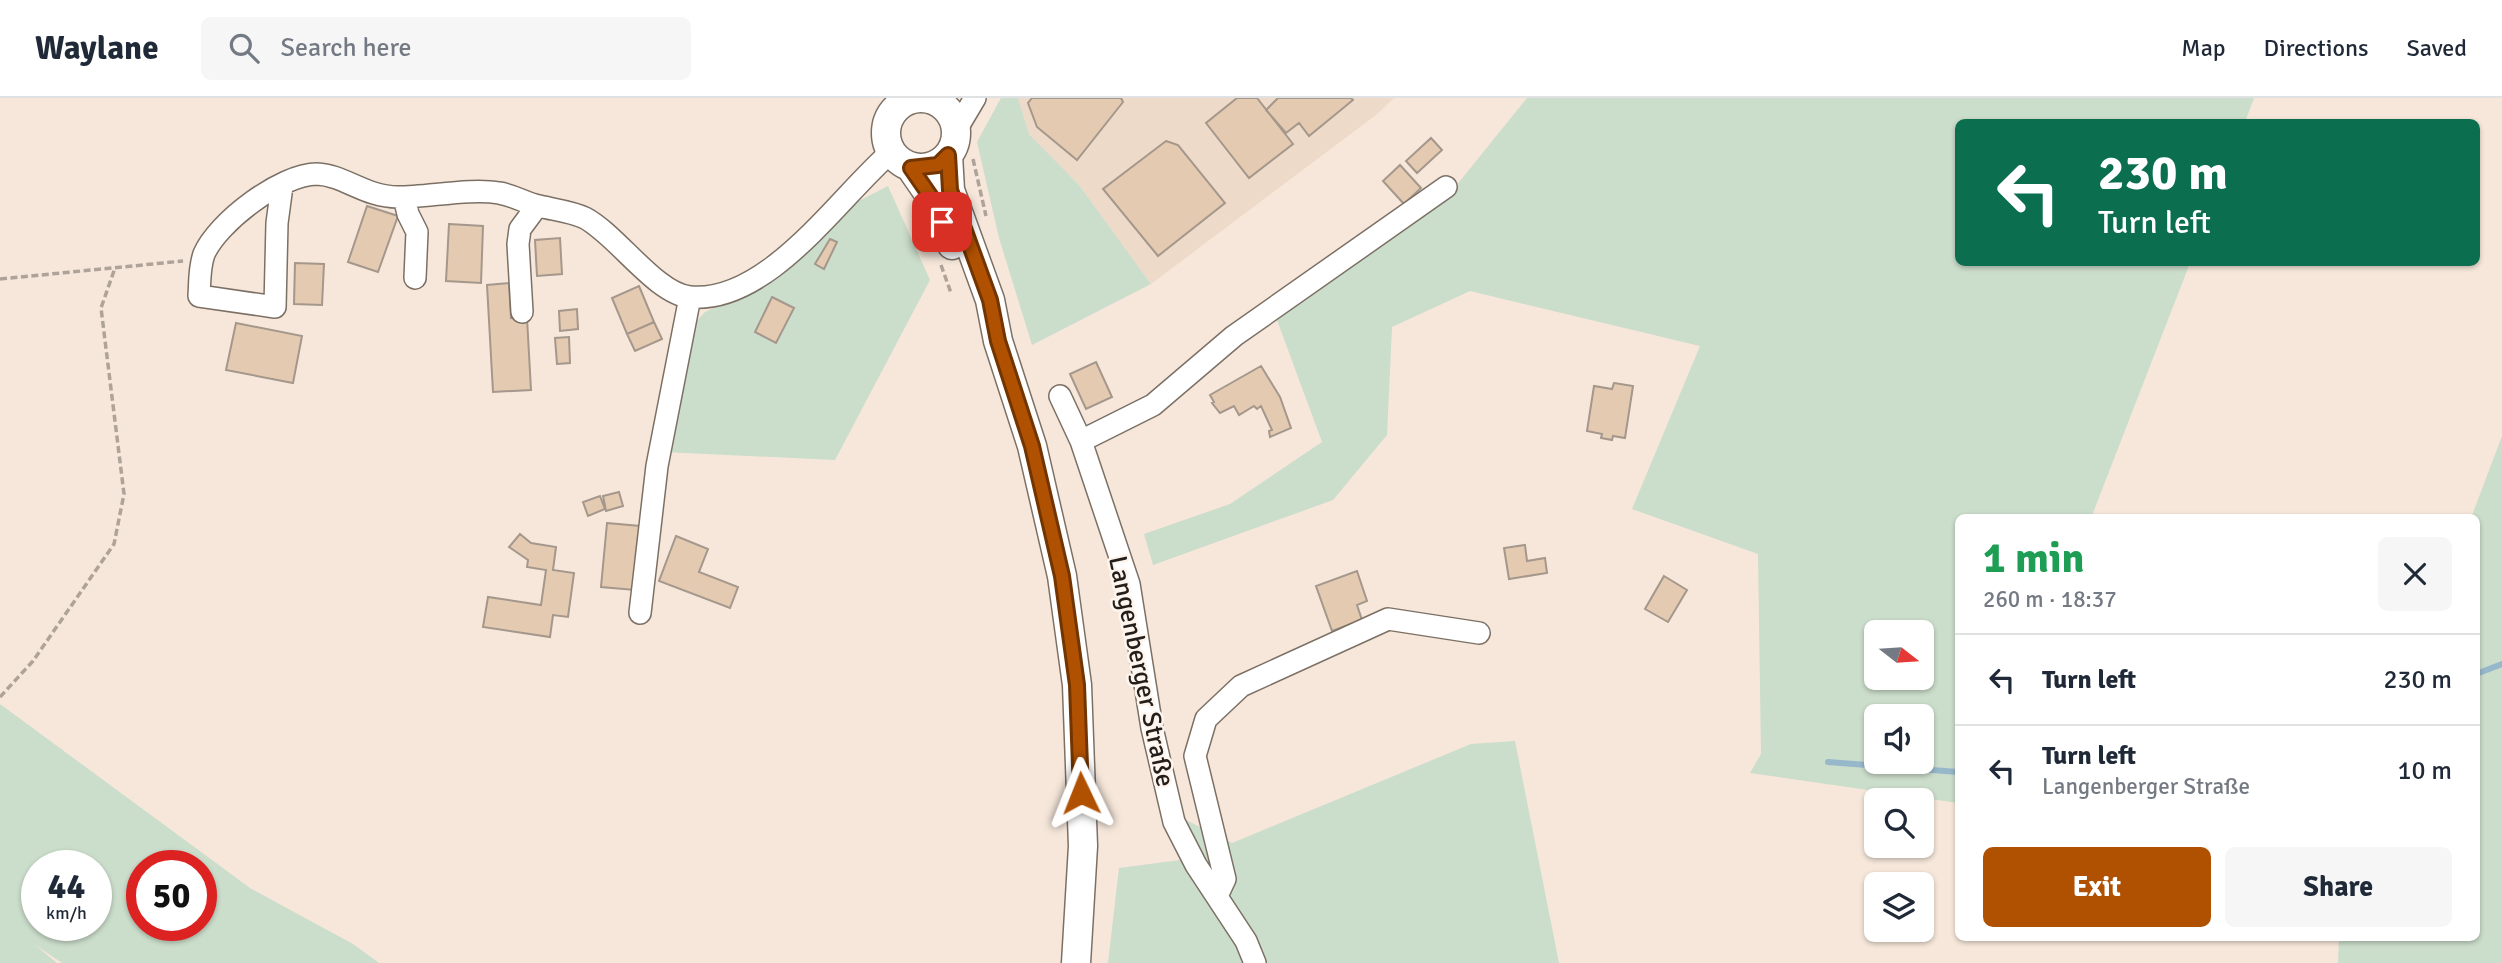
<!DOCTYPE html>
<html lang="en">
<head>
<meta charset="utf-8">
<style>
	body { margin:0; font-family:Signika,sans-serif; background:#f6f6f7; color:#1f2937; height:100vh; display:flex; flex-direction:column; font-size:26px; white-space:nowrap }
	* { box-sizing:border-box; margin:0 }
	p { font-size:23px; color:#747a83 }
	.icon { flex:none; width:38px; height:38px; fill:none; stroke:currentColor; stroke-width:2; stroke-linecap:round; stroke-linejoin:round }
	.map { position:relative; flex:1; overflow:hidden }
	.drawer { position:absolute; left:1955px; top:416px; width:525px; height:427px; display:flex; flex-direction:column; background:#fff; border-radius:10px; box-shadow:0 2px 5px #0004 }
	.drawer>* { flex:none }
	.top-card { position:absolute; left:1955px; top:21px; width:525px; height:147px; border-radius:10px; box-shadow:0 2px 5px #0004; background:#0b6e4f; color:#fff; overflow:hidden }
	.needle { width:46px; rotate:107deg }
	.buttons { position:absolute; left:1864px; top:522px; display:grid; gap:14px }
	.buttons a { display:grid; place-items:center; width:70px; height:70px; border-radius:10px; background:#fff; box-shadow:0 2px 5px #0004; font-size:35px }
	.speed { position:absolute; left:21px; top:752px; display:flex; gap:14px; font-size:35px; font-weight:700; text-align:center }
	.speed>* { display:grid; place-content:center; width:91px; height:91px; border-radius:50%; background:#fff; box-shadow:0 2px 5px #0004; line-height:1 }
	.speed small { font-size:18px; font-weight:400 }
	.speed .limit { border:10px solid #d22; background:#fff; color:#111 }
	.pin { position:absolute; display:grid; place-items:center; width:60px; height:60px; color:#fff; margin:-30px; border-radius:14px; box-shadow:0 4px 10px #0006 }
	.me { position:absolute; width:77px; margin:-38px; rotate:358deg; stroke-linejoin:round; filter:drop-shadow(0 0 5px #0008) }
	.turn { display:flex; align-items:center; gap:24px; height:147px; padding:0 28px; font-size:32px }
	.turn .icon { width:91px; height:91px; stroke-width:2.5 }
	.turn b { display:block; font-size:49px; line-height:60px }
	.round { display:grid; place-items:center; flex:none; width:74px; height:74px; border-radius:10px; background:#f6f6f7 }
	.headline { display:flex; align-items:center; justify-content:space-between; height:119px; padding:0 28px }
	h1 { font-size:42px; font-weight:700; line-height:52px; color:#1e9e55 }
	.primary-button { display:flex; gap:14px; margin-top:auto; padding:14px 28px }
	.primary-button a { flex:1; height:80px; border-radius:10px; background:#b05102; color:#fff; font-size:28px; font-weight:700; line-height:80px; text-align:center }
	.primary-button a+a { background:#f6f6f7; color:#1f2937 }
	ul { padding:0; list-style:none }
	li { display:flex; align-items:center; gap:21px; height:91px; padding:0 28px; border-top:2px solid #e0e1e3 }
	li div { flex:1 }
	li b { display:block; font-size:26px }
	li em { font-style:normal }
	header { display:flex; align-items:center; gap:42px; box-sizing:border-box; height:98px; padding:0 35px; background:#fff; border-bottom:2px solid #e0e1e3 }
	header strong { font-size:33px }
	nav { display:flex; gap:38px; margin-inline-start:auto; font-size:24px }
	.search { width:490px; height:63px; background:#f6f6f7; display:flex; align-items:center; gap:18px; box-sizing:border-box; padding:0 24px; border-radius:10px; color:#747a83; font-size:26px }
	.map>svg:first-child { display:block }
</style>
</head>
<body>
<header>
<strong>Waylane</strong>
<div class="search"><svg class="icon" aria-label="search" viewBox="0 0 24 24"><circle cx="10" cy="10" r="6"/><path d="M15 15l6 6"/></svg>Search here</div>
<nav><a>Map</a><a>Directions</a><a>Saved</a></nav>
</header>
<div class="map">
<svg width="2502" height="865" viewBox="0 0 2502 865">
	<rect width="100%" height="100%" fill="#f6e7da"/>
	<!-- built -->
	<path fill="#eedac8" d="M 1018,0 L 1394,0 L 1376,17 L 1151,186 L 1079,87 L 1029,36 Z"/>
	<!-- green -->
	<path fill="#cbddcb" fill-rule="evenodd" d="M 1001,0 L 1018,0 L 1029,36 L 1079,87 L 1151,186 L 1032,247 L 999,140 L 977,44 Z
		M 1527,0 L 2254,0 L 2245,24 L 1958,24 L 1958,164 L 2190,165 L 2091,420 L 1958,420 L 1958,705 L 1750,675 L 1761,656 L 1758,456 L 1632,411 L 1700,248 L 1470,193 L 1392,229 L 1387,337 L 1333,402 L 1153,467 L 1144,436 L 1230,406 L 1322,344 L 1277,222 L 1447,99 ZM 1876,534 L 1922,534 L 1922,579 L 1876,579 ZM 1876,618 L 1922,618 L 1922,663 L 1876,663 Z
		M 888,88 L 930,182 L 835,362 L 664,354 L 686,235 L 705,214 L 732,202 L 851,107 Z
		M 2502,338 L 2502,865 L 2338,865 L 2339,840 L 2476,840 L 2476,420 L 2471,420 Z
		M 0,606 L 250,790 L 353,846 L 379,865 L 62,865 L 34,846 L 57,865 L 0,865 ZM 37,768 L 96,768 L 96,828 L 37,828 ZM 142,768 L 201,768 L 201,828 L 142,828 Z
		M 1515,643 L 1559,865 L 1108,865 L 1119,770 L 1203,759 L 1182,720 L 1232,745 L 1471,646 Z"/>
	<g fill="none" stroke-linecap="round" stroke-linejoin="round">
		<!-- stream -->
		<path stroke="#97b8ca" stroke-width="6" d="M 2476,576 L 2502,566
			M 1828,664 L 1958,674"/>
	</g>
	<!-- building -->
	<path fill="#e5cab2" stroke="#a4978b" stroke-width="2" d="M 1032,0 L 1121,0 L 1123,4 L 1077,62 L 1037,29 L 1028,5 Z
		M 1237,0 L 1257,0 L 1293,46 L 1249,80 L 1206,25 Z
		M 1278,0 L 1351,0 L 1353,2 L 1309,38 L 1299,25 L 1286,35 L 1266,12 Z
		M 1431,40 L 1442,52 L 1417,75 L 1406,63 Z
		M 1166,43 L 1178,47 L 1225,105 L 1158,158 L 1103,91 Z
		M 1400,67 L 1421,90 L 1404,106 L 1383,83 Z
		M 367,108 L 398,118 L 378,174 L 348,164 Z
		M 449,126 L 483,128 L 481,185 L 446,183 Z
		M 560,140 L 562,176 L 537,178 L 535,142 Z
		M 830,141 L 837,144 L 824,171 L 815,166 Z
		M 295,165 L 324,166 L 322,207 L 294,206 Z
		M 509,185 L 511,220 L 527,220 L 531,292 L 493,294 L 487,187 Z
		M 639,188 L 654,224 L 627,236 L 612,200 Z
		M 772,199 L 794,210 L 776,245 L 755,234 Z
		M 577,211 L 578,231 L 560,233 L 559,213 Z
		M 654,224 L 662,241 L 635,253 L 627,236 Z
		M 236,225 L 302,238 L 293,285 L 226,272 Z
		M 569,239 L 570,265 L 557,266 L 555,240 Z
		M 1096,264 L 1112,299 L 1086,311 L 1070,276 Z
		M 1261,268 L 1280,299 L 1291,330 L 1270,339 L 1269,333 L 1272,332 L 1261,308 L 1257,311 L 1254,308 L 1239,317 L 1234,308 L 1220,315 L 1212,305 L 1214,304 L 1210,297 Z
		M 1614,285 L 1633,288 L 1625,340 L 1613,338 L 1612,342 L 1601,340 L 1602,336 L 1587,333 L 1594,288 L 1612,291 Z
		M 619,394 L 623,408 L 606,413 L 603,398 Z
		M 600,398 L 605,411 L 588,418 L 583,404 Z
		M 607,425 L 640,428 L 635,492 L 601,489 Z
		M 520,436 L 531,445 L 556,449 L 553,472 L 574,475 L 568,519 L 553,517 L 550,539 L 483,529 L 488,499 L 541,507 L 546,472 L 527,469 L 528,462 L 509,449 Z
		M 676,438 L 708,451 L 699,474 L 738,489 L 730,510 L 659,483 Z
		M 1525,447 L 1527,463 L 1545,460 L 1547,475 L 1509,481 L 1504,450 Z
		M 1357,473 L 1367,503 L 1357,507 L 1362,522 L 1332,533 L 1316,488 Z
		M 1664,478 L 1687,492 L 1668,524 L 1645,511 Z"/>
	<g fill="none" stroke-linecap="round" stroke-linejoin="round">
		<defs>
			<path id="minor" d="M 931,1 L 933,0
				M 956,32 L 975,0
				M 282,88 L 277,125 L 275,209 L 199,198 C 200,184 199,170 204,156 C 218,124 281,76 317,76 C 344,77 365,99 398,99 C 428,99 471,90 499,95 C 513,97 525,105 539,108 C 555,112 570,113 585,120 C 617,137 656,196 690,199 C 768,206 839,99 891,54
				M 404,99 L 408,116 L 417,134 L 415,180
				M 522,214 L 518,146 L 520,131 L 537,108
				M 1060,298 L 1081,343 L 1129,486 L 1152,630 L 1174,724 L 1196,767 L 1246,843 L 1255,865
				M 1081,343 L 1153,307 L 1234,238 L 1446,89
				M 640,515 L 657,368 L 690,199
				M 1217,798 L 1225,781 L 1195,658 L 1206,621 L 1241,588 L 1388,521 L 1479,535"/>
			<path id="major" d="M886 35a35 35 0 1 1 70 0a35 35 0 1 1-70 0Z
				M 948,57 L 950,92 L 990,202 L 998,243 L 1032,348 L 1062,478 L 1077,587 L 1083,748 L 1076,865
				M 911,70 L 931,99 L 952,147"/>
		</defs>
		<!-- minor casing -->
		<use href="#minor" stroke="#7c7065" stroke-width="24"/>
		<!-- major casing -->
		<use href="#major" stroke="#7c7065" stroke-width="31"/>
		<!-- path -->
		<path stroke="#afa399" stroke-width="3.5" stroke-dasharray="7 3.5" stroke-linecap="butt" d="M 973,61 L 986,118
			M 941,167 L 951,195
			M 0,181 L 183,163
			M 0,599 L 33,563 L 114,446 L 124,396 L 101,210 L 115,170"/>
		<!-- minor -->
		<use href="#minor" stroke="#fff" stroke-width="21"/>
		<!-- major -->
		<use href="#major" stroke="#fff" stroke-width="28"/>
	</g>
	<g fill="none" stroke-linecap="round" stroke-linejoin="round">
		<defs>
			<path id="route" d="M 942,124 L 931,99 L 911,70 L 938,67 L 948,57 L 950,92 L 990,202 L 998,243 L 1032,348 L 1062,478 L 1077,587 L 1081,695"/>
		</defs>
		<!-- route casing -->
		<use href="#route" stroke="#723501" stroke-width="18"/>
		<!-- route -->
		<use href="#route" stroke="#b05102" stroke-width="12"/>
	</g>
	<g text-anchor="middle" stroke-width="5" stroke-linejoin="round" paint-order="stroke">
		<!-- street labels -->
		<g font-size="26" fill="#231e1a" stroke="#fef5ee">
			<text transform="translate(1142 573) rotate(78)" y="9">Langenberger Straße</text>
		</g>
	</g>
</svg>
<div class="buttons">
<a><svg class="needle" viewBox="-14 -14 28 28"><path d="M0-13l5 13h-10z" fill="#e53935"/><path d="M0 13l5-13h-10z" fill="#747a83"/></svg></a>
<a><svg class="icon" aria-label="sound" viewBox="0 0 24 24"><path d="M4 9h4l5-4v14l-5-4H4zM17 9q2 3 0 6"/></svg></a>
<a><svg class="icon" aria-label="search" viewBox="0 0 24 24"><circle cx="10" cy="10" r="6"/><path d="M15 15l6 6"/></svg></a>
<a><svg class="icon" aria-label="layers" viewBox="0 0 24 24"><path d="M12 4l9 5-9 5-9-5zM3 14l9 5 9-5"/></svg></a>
</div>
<div class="speed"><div>44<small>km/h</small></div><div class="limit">50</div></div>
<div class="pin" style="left:942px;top:124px;background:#d93025"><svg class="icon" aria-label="arrive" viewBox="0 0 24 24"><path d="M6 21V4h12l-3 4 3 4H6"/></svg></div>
<svg class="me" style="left:1081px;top:695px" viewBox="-20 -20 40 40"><path d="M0-17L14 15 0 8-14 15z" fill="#b05102" stroke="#fff" stroke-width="4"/></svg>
<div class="top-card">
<div class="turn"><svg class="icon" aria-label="left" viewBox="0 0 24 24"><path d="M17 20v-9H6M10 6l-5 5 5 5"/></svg><div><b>230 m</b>Turn left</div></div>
</div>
<section class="drawer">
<div class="headline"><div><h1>1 min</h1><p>260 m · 18:37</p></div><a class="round"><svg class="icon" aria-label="close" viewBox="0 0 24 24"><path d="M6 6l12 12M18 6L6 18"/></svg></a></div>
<ul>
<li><svg class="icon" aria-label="left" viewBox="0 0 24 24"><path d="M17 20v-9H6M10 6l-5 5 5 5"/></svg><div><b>Turn left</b></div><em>230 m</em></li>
<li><svg class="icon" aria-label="left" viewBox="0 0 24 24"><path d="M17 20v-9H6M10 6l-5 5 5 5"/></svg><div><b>Turn left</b><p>Langenberger Straße</p></div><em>10 m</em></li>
</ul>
<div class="primary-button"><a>Exit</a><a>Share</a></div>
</section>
</div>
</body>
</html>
